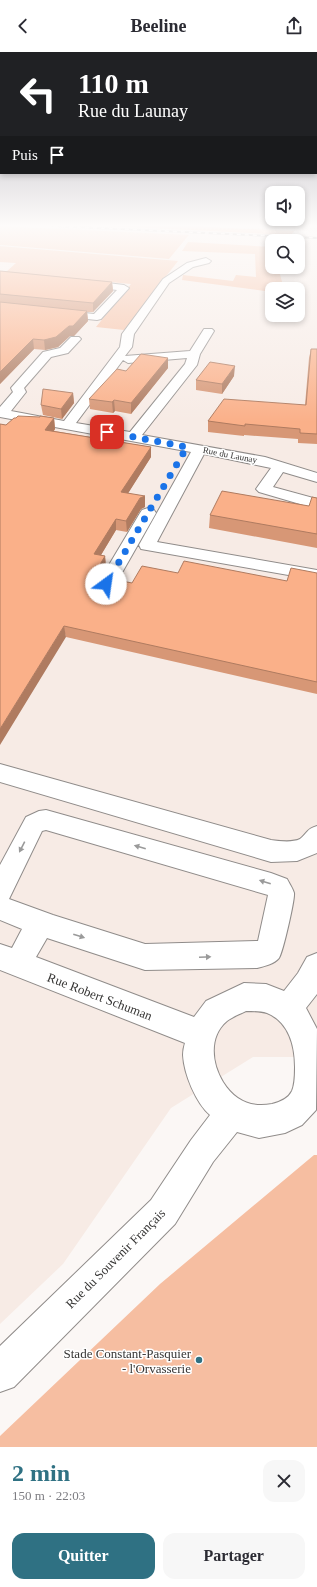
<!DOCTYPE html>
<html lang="fr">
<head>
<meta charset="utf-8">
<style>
	body { margin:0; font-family:Georgia,serif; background:#f7f7f7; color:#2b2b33; height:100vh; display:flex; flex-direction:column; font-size:15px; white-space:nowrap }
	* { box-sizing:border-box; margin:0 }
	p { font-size:13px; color:#7c7c81 }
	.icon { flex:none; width:22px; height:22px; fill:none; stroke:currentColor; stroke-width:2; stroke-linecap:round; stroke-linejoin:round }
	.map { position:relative; height:1395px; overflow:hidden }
	.details { display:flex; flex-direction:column; background:#fff; flex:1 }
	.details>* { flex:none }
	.banner { position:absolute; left:0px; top:0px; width:317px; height:122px; box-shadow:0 2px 6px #0003; background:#202124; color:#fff; overflow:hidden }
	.fabs { position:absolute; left:265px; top:134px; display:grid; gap:8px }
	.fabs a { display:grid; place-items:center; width:40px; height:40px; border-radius:8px; background:#fff; box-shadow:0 2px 6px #0003; font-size:20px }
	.pin { position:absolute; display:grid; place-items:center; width:34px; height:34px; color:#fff; margin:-17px; border-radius:8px; box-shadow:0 2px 6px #0006 }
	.me { position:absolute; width:44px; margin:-22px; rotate:31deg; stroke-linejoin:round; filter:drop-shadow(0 0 3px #0008) }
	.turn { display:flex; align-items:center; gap:14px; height:84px; padding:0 12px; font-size:18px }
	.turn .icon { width:52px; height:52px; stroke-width:2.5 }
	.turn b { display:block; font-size:28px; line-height:34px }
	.then { display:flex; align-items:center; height:38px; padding:0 12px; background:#0003; gap:8px; font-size:15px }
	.round { display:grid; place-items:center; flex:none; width:42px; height:42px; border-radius:12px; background:#f7f7f7 }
	.overview { display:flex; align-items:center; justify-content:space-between; height:68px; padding:0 12px }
	h1 { font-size:24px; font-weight:700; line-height:30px; color:#2f7183 }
	.action { display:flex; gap:8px; margin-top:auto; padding:8px 12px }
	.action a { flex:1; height:46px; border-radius:12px; background:#2f7183; color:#fff; font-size:16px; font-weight:700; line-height:46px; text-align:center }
	.action a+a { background:#f7f7f7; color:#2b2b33 }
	header { display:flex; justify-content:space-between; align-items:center; height:52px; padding:0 12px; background:#fff; font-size:18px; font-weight:700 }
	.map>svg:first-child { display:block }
</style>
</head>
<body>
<header><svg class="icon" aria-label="back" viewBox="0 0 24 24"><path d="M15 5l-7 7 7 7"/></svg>Beeline<svg class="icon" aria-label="share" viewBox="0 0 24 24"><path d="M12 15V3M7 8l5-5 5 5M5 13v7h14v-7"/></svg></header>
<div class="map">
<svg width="317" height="1395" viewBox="0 0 317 1395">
	<rect width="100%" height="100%" fill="#fbf7f5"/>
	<!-- built -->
	<path fill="#f7ebe5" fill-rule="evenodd" d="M 0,174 L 107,174 L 317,184 L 317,1005 L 253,1005 L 171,1056 L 63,1212 L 0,1272 L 0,193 L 169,207 L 189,184 ZM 272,189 L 298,189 L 298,215 L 272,215 ZM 272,237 L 298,237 L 298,263 L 272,263 Z
		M 191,174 L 317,174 L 317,180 Z"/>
	<!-- green -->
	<path fill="#f6bea1" d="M 0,174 L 189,183 L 169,207 L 0,193 Z
		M 188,190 L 272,195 L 272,215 L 278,215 L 284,237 L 272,237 L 272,240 L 182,228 L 183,223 L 233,229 L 236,223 L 256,225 L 255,202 L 182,199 Z
		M 0,194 L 178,209 L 124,278 L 96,275 L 131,232 L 6,220 L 16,211 L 0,210 Z
		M 314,1103 L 317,1103 L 317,1395 L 0,1395 L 0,1384 L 160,1232 Z"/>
	<!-- forest -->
	<path fill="#fba06e" d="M 107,174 L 191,174 L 294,179 L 291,183 Z"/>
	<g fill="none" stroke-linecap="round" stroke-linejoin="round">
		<defs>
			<path id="minor" d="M 206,206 L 211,209 L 209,211 L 193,215 L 169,231 L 134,282 L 132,295 L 125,304 L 190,299 L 204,277 L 212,277 L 214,279 L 200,302 L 197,313 L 142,383 L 265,405 L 317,421 L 317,430 L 283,420 L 273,435 L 317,447 L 317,457 L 259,440 L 256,437 L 271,416 L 204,402 L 157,490 L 317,518 L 317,528 L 141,497 L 139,493 L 191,400 L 0,365 L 0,355 L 13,340 L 11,336 L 43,300 L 60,296 L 71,285 L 79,285 L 81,287 L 68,301 L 51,305 L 24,336 L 26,340 L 11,359 L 64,369 L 120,295 L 122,282 L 163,227 L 187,211 ZM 187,306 L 185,312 L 130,380 L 76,371 L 123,308 L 128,311 Z
				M 82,228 L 124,233 L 129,236 L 101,267 L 97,268 L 0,258 L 0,252 L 94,262 L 117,238 L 79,233 L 77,231 Z
				M 148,456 L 154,458 L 156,461 L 115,533 L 112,537 L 106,539 L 100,537 L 97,533 L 140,461 L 142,458 Z
				M 0,712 L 271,788 C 279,789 292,791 300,787 C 308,781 306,777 317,774 L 317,801 L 297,809 L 271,810 L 0,730 Z
				M 46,758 L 271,821 L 287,827 C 289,831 293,837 294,841 C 295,847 283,900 279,906 C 274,912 265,914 257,916 L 145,918 L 47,886 L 36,905 L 194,965 L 206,949 L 244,931 L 266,932 L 284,939 L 298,921 L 307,905 L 317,901 L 317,942 L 306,956 L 317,977 L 316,1058 L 302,1073 L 285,1081 L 259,1086 L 237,1080 L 213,1110 L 175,1172 L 14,1335 L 0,1340 L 0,1294 L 151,1148 L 191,1088 L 210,1063 C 196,1051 184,1022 183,1003 C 183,999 184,994 185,991 L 0,918 L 0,892 L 12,896 L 22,877 L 0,868 L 0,813 L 26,765 L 39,759 ZM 46,778 L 268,843 L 258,889 L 145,892 L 53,863 L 9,847 L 42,779 ZM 246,959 C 253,959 261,959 267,961 C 289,970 295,994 295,1015 C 295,1022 295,1032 292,1039 C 288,1047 280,1050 272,1052 C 251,1056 235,1049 223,1030 C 212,1012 208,985 227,969 C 232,965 240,962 246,959 Z"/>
		</defs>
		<!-- minor casing -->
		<use href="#minor" stroke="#908c8a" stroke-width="2"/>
		<!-- minor -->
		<use href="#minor" fill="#fff" fill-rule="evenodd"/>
		<defs>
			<path id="rail" d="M 53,174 L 317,186"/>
		</defs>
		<!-- rail casing -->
		<use href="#rail" stroke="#767472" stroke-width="2"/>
		<!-- rail -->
		<use href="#rail" stroke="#fff" stroke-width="1.5" stroke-dasharray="4" stroke-linecap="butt"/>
	</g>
	<!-- wall -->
	<path fill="#d79776" d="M 0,219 L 112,230 L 113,239 L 93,260 L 87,260 L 88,269 L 74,284 L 70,284 L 58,295 L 45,298 L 34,297 L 0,332 Z
		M 311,297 L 317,297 L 317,392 L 298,391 L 298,387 L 244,383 L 244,384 L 208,380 L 208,369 L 305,353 L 309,306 Z
		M 168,306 L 168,316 L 131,362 L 115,359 L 113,361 L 90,357 L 89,347 L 126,319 Z
		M 234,324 L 222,342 L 196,338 L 196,328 Z
		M 73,341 L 74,351 L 62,367 L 43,363 L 41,353 Z
		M 16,366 L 54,366 L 55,377 L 54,379 L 151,395 L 151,405 L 128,441 L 145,455 L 141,457 L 127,480 L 116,478 L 101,503 L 105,504 L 106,515 L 99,527 L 105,529 L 132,531 L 178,521 L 287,529 L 317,521 L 317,642 L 66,585 L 6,373 Z
		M 317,446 L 317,496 L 209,476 L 210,463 L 309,454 Z"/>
	<!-- shaded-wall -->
	<path fill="#af7b60" d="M 112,230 L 113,239 L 93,260 L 93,251 Z
		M 87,259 L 88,269 L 74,284 L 70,284 L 58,295 L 45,298 L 44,288 Z
		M 33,287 L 34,297 L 0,332 L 0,320 Z
		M 168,306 L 168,316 L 131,362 L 131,351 Z
		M 235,314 L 234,324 L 222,342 L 222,332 Z
		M 73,341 L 74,351 L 62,367 L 61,357 Z
		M 114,348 L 115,359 L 113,361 L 112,350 Z
		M 54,366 L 55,377 L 47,388 L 45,378 Z
		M 151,395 L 151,405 L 122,451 L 121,440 Z
		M 145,444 L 145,455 L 141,457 L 127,480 L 126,469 L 140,446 Z
		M 116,467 L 116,478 L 95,513 L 94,502 Z
		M 105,504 L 106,515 L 96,532 L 95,521 Z
		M 64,574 L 66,585 L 0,693 L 0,677 Z"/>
	<!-- building -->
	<path fill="#fab089" stroke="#af7b60" d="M 0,219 L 112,230 L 93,251 L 0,242 Z
		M 0,250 L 87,259 L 73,274 L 69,274 L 56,285 L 44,288 L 33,287 L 0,320 Z
		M 311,297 L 317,297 L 317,382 L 300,381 L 300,377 L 245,372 L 245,374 L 208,369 L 224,347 L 306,353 Z
		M 141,302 L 168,306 L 131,351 L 114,348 L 112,350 L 89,347 L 117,317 L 126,319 Z
		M 210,310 L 235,314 L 222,332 L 196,328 Z
		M 43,337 L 73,341 L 61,357 L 41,353 Z
		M 18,364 L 40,365 L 40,364 L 54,366 L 45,378 L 151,395 L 121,440 L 145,444 L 140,446 L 126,469 L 116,467 L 94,502 L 105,504 L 95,521 L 95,524 L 99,527 L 105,529 L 112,527 L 132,531 L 142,514 L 178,521 L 184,509 L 287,529 L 291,516 L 317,521 L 317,630 L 64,574 L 0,677 L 0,372 L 6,373 L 14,366 L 16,366 Z
		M 222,439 L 309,454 L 312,445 L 317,446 L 317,482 L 210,463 Z"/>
	<!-- one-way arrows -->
	<defs><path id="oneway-solid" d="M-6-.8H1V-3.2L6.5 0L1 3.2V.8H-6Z"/></defs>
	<g fill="#9a9a9a">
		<use href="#oneway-solid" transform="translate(22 795) rotate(117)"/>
		<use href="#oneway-solid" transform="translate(140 795) rotate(-164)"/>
		<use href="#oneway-solid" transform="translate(265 830) rotate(-163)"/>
		<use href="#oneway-solid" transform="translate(79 884) rotate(17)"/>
		<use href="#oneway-solid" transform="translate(205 905) rotate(-2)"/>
	</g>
	<!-- sky -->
	<linearGradient id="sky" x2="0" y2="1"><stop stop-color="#a7a5b0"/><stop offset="0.47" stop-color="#fdfbfa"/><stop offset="1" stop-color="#fdfbfa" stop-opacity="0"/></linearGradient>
	<rect width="317" height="370" fill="url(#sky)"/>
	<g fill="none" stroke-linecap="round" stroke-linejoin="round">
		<!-- route -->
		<path stroke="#1a73e8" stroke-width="7" stroke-dasharray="0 12.6" d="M 106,532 L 187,395 L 107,380"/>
	</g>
	<!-- markers -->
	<circle fill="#2f7183" stroke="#fff" stroke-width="1.5" cx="199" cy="1308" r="4"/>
	<g text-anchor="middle" stroke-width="3" stroke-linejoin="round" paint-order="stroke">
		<!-- far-street labels -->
		<g font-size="9" fill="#363534" stroke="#fff">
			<text transform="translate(230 403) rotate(11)" y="3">Rue du Launay</text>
		</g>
		<!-- near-street labels -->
		<g font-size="13" fill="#363534" stroke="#fff">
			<text transform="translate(100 944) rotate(21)" y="5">Rue Robert Schuman</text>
			<text transform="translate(115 1206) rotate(-45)" y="5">Rue du Souvenir Français</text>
		</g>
		<!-- near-poi labels -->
		<g font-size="13" fill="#363534" stroke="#fff" text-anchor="end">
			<text x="191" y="1306">Stade Constant-Pasquier<tspan x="191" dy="15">- l'Orvasserie</tspan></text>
		</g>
	</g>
</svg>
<div class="fabs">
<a><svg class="icon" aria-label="sound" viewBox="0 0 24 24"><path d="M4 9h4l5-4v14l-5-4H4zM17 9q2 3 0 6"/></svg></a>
<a><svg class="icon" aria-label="search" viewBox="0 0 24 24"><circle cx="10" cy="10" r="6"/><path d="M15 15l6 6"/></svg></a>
<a><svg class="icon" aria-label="layers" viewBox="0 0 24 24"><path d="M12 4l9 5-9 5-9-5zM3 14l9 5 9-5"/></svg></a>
</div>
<div class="pin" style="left:107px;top:380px;background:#d93025"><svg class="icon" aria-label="arrive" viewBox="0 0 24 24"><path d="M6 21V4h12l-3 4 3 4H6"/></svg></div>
<svg class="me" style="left:106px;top:532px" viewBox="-20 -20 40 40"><circle r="19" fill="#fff"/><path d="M0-13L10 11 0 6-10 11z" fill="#1a73e8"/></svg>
<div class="banner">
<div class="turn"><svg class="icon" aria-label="left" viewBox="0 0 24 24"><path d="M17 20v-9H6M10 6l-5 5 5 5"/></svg><div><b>110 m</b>Rue du Launay</div></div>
<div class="then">Puis<svg class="icon" aria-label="arrive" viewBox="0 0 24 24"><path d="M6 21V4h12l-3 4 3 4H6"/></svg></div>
</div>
</div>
<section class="details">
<div class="overview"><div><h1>2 min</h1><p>150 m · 22:03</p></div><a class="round"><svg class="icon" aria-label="close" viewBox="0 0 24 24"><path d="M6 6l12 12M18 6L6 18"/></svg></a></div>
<div class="action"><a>Quitter</a><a>Partager</a></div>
</section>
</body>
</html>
